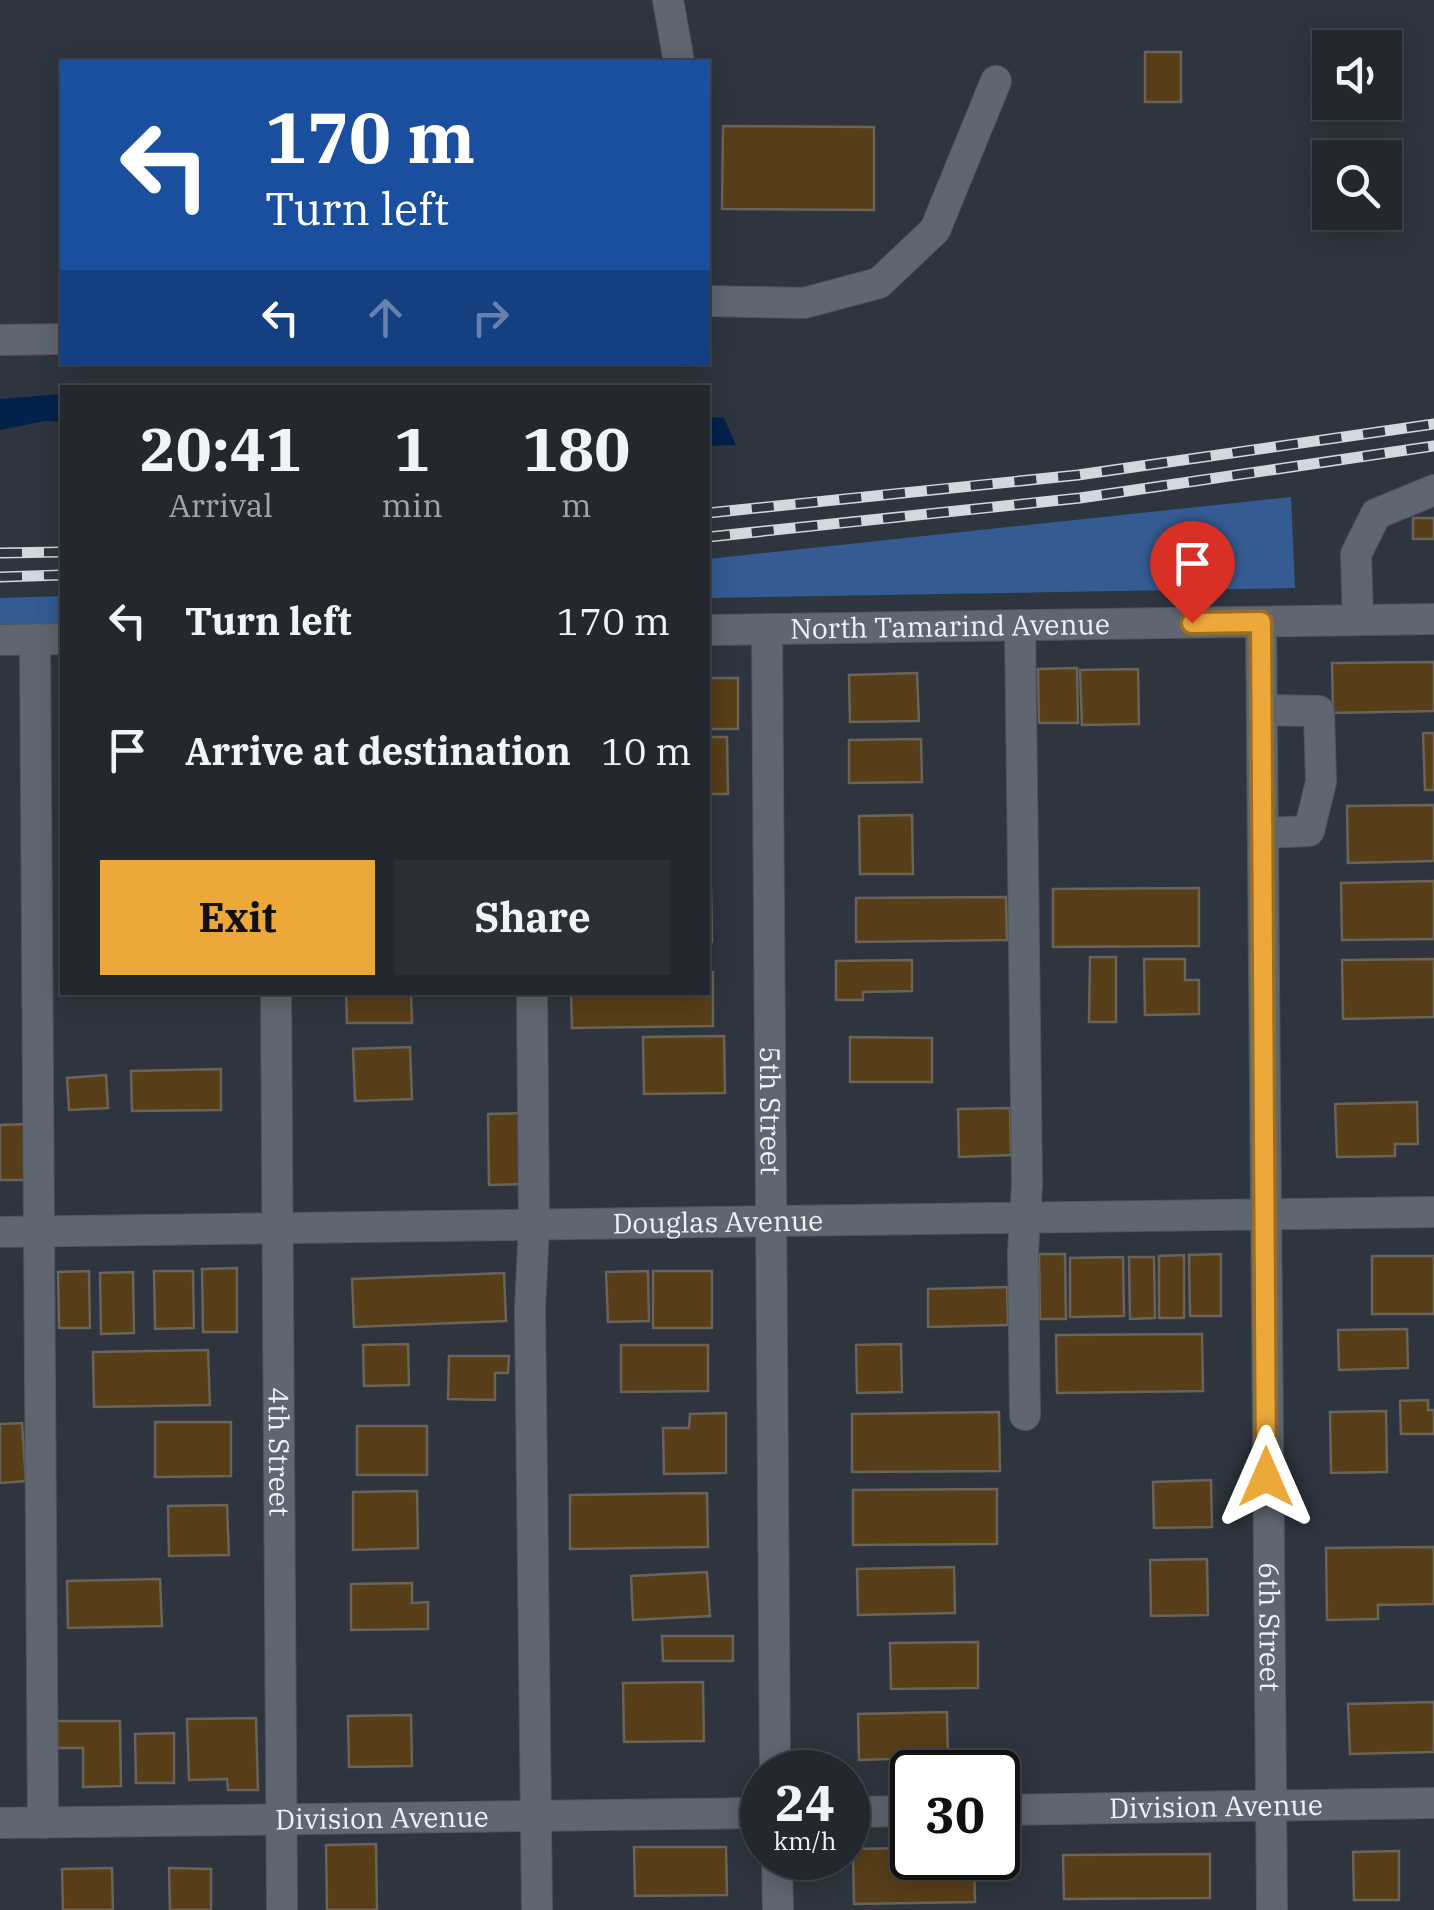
<!DOCTYPE html>
<html lang="en">
<head>
<meta charset="utf-8">
<style>
	body { margin:0; font-family:"IBM Plex Serif",serif; background:#2a3036; color:#f1f3f6; height:100vh; display:flex; flex-direction:column; font-size:38px; white-space:nowrap }
	* { box-sizing:border-box; margin:0 }
	p { font-size:32px; color:#a2a6aa }
	.icon { flex:none; width:55px; height:55px; fill:none; stroke:currentColor; stroke-width:2; stroke-linecap:round; stroke-linejoin:round }
	.map { position:relative; flex:1; overflow:hidden }
	.drawer { position:absolute; left:60px; top:385px; width:650px; height:610px; display:flex; flex-direction:column; background:#22282e; border-radius:0px; box-shadow:0 5px 25px #0003,0 0 0 2px #3f444a }
	.drawer>* { flex:none }
	.top-card { position:absolute; left:60px; top:60px; width:650px; height:305px; border-radius:0px; box-shadow:0 5px 25px #0003,0 0 0 2px #3f444a; background:#1a4fa0; color:#fff; overflow:hidden }
	.tools { position:absolute; left:1312px; top:30px; display:grid; gap:20px }
	.tools a { display:grid; place-items:center; width:90px; height:90px; border-radius:0px; background:#22282e; box-shadow:0 5px 25px #0003,0 0 0 2px #3f444a; font-size:50px }
	.speed { position:absolute; left:740px; top:1750px; display:flex; gap:20px; font-size:50px; font-weight:700; text-align:center }
	.speed>* { display:grid; place-content:center; width:130px; height:130px; border-radius:50%; background:#22282e; box-shadow:0 5px 25px #0003,0 0 0 2px #3f444a; line-height:1 }
	.speed small { font-size:25px; font-weight:400 }
	.speed .limit { border:5px solid #111; border-radius:15px; background:#fff; color:#111 }
	.pin { position:absolute; display:grid; place-items:center; width:85px; height:85px; color:#fff; margin:-102px -42px; border-radius:50% 50% 50% 0; rotate:-45deg; box-shadow:0 0 10px #0007 }
	.pin .icon { rotate:45deg }
	.me { position:absolute; width:110px; margin:-55px; rotate:0deg; stroke-linejoin:round; filter:drop-shadow(0 0 8px #0008) }
	.turn { display:flex; align-items:center; gap:35px; height:210px; padding:0 40px; font-size:45px }
	.turn .icon { width:130px; height:130px; stroke-width:2.5 }
	.turn b { display:block; font-size:70px; line-height:85px }
	.lanes { display:flex; align-items:center; height:95px; padding:0 40px; background:#0003; justify-content:center; gap:50px; direction:ltr }
	.lanes .off { opacity:.35 }
	.eta { display:flex; justify-content:space-evenly; align-items:center; height:170px; text-align:center }
	.eta b { font-size:60px; font-weight:700; line-height:70px }
	.button { display:flex; gap:20px; margin-top:auto; padding:20px 40px }
	.button a { flex:1; height:115px; border-radius:0px; background:#eca93a; color:#111; font-size:40px; font-weight:700; line-height:115px; text-align:center }
	.button a+a { background:#2a3036; color:#f1f3f6 }
	ul { padding:0; list-style:none }
	li { display:flex; align-items:center; gap:30px; height:130px; padding:0 40px }
	li div { flex:1 }
	li b { display:block; font-size:38px }
	li em { font-style:normal }
	.map>svg:first-child { display:block }
</style>
</head>
<body>
<div class="map">
<svg width="1434" height="1910" viewBox="0 0 1434 1910">
	<rect width="100%" height="100%" fill="#2e353e"/>
	<!-- green -->
	<path fill="#345b92" d="M 1291,497 L 1295,588 L 708,598 L 708,559 Z
		M 62,596 L 62,624 L 0,624 L 0,598 Z"/>
	<!-- water -->
	<path fill="#02224b" d="M 62,394 L 62,422 L 45,421 L 0,430 L 0,399 Z
		M 708,417 L 724,418 L 736,445 L 708,446 Z"/>
	<!-- building -->
	<path fill="#583e18" stroke="#6a6359" stroke-width="2.5" d="M 1145,52 L 1181,52 L 1181,102 L 1145,102 Z
		M 723,126 L 874,127 L 874,210 L 722,209 Z
		M 576,385 L 576,388 L 494,388 L 494,386 Z
		M 1413,518 L 1434,518 L 1434,539 L 1413,539 Z
		M 1434,662 L 1434,711 L 1333,713 L 1332,663 Z
		M 1077,668 L 1078,723 L 1039,723 L 1038,669 Z
		M 1138,669 L 1139,724 L 1082,725 L 1080,670 Z
		M 917,673 L 919,721 L 850,722 L 849,675 Z
		M 708,678 L 738,678 L 738,729 L 708,729 Z
		M 1423,733 L 1434,733 L 1434,790 L 1425,790 Z
		M 708,737 L 727,737 L 728,794 L 708,794 Z
		M 921,739 L 922,782 L 849,783 L 849,740 Z
		M 1434,805 L 1434,861 L 1348,863 L 1347,806 Z
		M 912,815 L 913,874 L 860,874 L 859,816 Z
		M 1434,881 L 1434,939 L 1342,940 L 1341,883 Z
		M 1199,888 L 1199,946 L 1053,947 L 1053,889 Z
		M 708,889 L 711,889 L 712,942 L 708,942 Z
		M 1006,897 L 1007,940 L 856,942 L 856,898 Z
		M 1090,957 L 1116,957 L 1116,1022 L 1089,1022 Z
		M 1144,959 L 1185,959 L 1185,980 L 1199,980 L 1199,1014 L 1145,1015 Z
		M 1434,959 L 1434,1017 L 1343,1019 L 1342,960 Z
		M 912,960 L 912,991 L 863,992 L 863,1000 L 836,1000 L 836,961 Z
		M 708,972 L 713,972 L 713,1026 L 572,1028 L 571,992 L 708,992 Z
		M 346,992 L 411,992 L 412,1023 L 347,1023 Z
		M 724,1036 L 725,1093 L 644,1094 L 643,1037 Z
		M 850,1037 L 932,1038 L 932,1082 L 850,1082 Z
		M 410,1047 L 412,1099 L 355,1101 L 353,1049 Z
		M 221,1069 L 221,1110 L 132,1111 L 131,1071 Z
		M 106,1075 L 108,1108 L 69,1110 L 67,1078 Z
		M 1417,1102 L 1418,1144 L 1395,1144 L 1395,1156 L 1337,1157 L 1335,1104 Z
		M 1010,1108 L 1011,1155 L 959,1157 L 958,1109 Z
		M 525,1113 L 527,1184 L 489,1185 L 488,1114 Z
		M 25,1124 L 26,1180 L 0,1180 L 0,1125 Z
		M 1039,1254 L 1065,1254 L 1066,1319 L 1040,1319 Z
		M 1221,1254 L 1221,1316 L 1190,1316 L 1189,1255 Z
		M 1184,1255 L 1184,1318 L 1159,1318 L 1159,1256 Z
		M 1372,1256 L 1434,1256 L 1434,1314 L 1372,1314 Z
		M 1123,1257 L 1124,1316 L 1070,1317 L 1070,1258 Z
		M 1129,1257 L 1154,1257 L 1155,1318 L 1130,1319 Z
		M 237,1268 L 237,1332 L 203,1332 L 202,1269 Z
		M 89,1271 L 90,1328 L 59,1328 L 58,1272 Z
		M 154,1271 L 193,1271 L 194,1328 L 155,1329 Z
		M 648,1271 L 649,1321 L 608,1322 L 606,1272 Z
		M 653,1271 L 712,1271 L 712,1328 L 653,1328 Z
		M 133,1272 L 134,1333 L 101,1334 L 100,1273 Z
		M 504,1273 L 506,1321 L 354,1327 L 352,1279 Z
		M 1007,1287 L 1008,1325 L 928,1327 L 928,1289 Z
		M 1407,1329 L 1408,1368 L 1339,1370 L 1338,1330 Z
		M 1202,1334 L 1203,1391 L 1057,1393 L 1056,1335 Z
		M 408,1344 L 409,1385 L 364,1386 L 363,1345 Z
		M 901,1344 L 902,1392 L 857,1393 L 856,1345 Z
		M 621,1345 L 708,1345 L 708,1391 L 621,1392 Z
		M 208,1350 L 210,1405 L 94,1407 L 93,1352 Z
		M 449,1356 L 509,1356 L 508,1373 L 495,1373 L 495,1400 L 448,1399 Z
		M 1428,1400 L 1428,1410 L 1434,1410 L 1434,1434 L 1401,1434 L 1400,1401 Z
		M 1386,1411 L 1387,1472 L 1331,1473 L 1330,1412 Z
		M 999,1412 L 1000,1471 L 852,1472 L 852,1414 Z
		M 726,1413 L 726,1473 L 664,1474 L 663,1428 L 689,1428 L 690,1414 Z
		M 155,1422 L 231,1422 L 231,1476 L 155,1477 Z
		M 22,1423 L 26,1481 L 0,1483 L 0,1424 Z
		M 357,1426 L 427,1426 L 427,1475 L 357,1475 Z
		M 1211,1480 L 1212,1527 L 1154,1528 L 1153,1482 Z
		M 997,1489 L 997,1544 L 853,1545 L 853,1490 Z
		M 417,1491 L 418,1548 L 353,1550 L 353,1492 Z
		M 707,1493 L 708,1547 L 570,1549 L 570,1495 Z
		M 227,1505 L 229,1555 L 169,1556 L 168,1506 Z
		M 1434,1547 L 1434,1604 L 1378,1605 L 1378,1619 L 1327,1620 L 1326,1548 Z
		M 1207,1559 L 1208,1615 L 1151,1616 L 1150,1560 Z
		M 954,1567 L 955,1613 L 858,1615 L 857,1569 Z
		M 707,1572 L 710,1616 L 633,1620 L 631,1576 Z
		M 160,1579 L 162,1626 L 68,1628 L 67,1581 Z
		M 412,1583 L 412,1603 L 428,1602 L 428,1629 L 351,1630 L 351,1584 Z
		M 662,1636 L 733,1636 L 733,1661 L 663,1661 Z
		M 978,1642 L 978,1688 L 891,1689 L 890,1643 Z
		M 703,1682 L 704,1741 L 624,1742 L 623,1683 Z
		M 1434,1702 L 1434,1752 L 1350,1754 L 1348,1704 Z
		M 947,1712 L 948,1757 L 859,1760 L 858,1714 Z
		M 411,1715 L 412,1766 L 349,1767 L 348,1716 Z
		M 256,1718 L 258,1790 L 228,1790 L 227,1779 L 189,1780 L 187,1719 Z
		M 57,1721 L 120,1721 L 121,1786 L 83,1787 L 83,1748 L 57,1748 Z
		M 174,1733 L 174,1783 L 136,1783 L 135,1734 Z
		M 376,1844 L 377,1910 L 327,1910 L 326,1845 Z
		M 634,1847 L 726,1847 L 727,1895 L 635,1896 Z
		M 912,1848 L 912,1858 L 974,1858 L 975,1902 L 854,1904 L 853,1849 Z
		M 1399,1851 L 1399,1900 L 1354,1900 L 1353,1852 Z
		M 1210,1854 L 1210,1898 L 1064,1899 L 1063,1855 Z
		M 112,1868 L 113,1910 L 63,1910 L 62,1869 Z
		M 169,1868 L 211,1869 L 211,1910 L 170,1910 Z"/>
	<g fill="none" stroke-linecap="round" stroke-linejoin="round">
		<defs>
			<g id="minor">
				<path d="M 668,0 L 679,62"/>
				<path d="M 708,301 L 804,303 L 879,283 L 935,230 L 996,81"/>
				<path d="M 0,340 L 62,339"/>
				<path d="M 1358,620 L 1356,554 L 1376,514 L 1434,490"/>
				<path id="s1" d="M 1261,622 L 1272,1910"/>
				<path d="M 1020,625 L 1027,1185 L 1023,1252 L 1025,1415"/>
				<path id="s2" d="M 767,629 L 775,1772"/>
				<path id="s3" d="M 708,630 L 1434,619"/>
				<path d="M 35,639 L 43,1823"/>
				<path d="M 0,640 L 62,639"/>
				<path d="M 1263,833 L 1309,831 L 1321,782 L 1319,711 L 1263,710"/>
				<path id="s4" d="M 276,992 L 282,1910"/>
				<path d="M 532,992 L 534,1224 L 530,1309 L 537,1910"/>
				<path id="s5" d="M 0,1232 L 1434,1212"/>
				<path id="s6" d="M 998,1810 L 1434,1803"/>
				<path d="M 848,1812 L 912,1811"/>
				<path id="s7" d="M 0,1823 L 762,1813"/>
				<path d="M 777,1858 L 778,1910"/>
			</g>
		</defs>
		<!-- minor casing -->
		<use href="#minor" stroke="#4e545b" stroke-width="32"/>
		<!-- minor -->
		<use href="#minor" stroke="#5f6670" stroke-width="30"/>
		<defs>
			<path id="rail" d="M 708,513 L 1078,475 L 1434,424
				M 708,537 L 1080,498 L 1434,446
				M 0,553 L 62,552
				M 0,577 L 62,575"/>
		</defs>
		<!-- rail casing -->
		<use href="#rail" stroke="#d3d7de" stroke-width="11"/>
		<!-- rail -->
		<use href="#rail" stroke="#2e353e" stroke-width="8" stroke-dasharray="22" stroke-linecap="butt"/>
	</g>
	<g fill="none" stroke-linecap="round" stroke-linejoin="round">
		<defs>
			<path id="route" d="M 1192,623 L 1261,622 L 1266,1477"/>
		</defs>
		<!-- route casing -->
		<use href="#route" stroke="#996e26" stroke-width="25"/>
		<!-- route -->
		<use href="#route" stroke="#eca93a" stroke-width="18"/>
	</g>
	<g text-anchor="middle" stroke-width="10" stroke-linejoin="round" paint-order="stroke">
		<!-- street labels -->
		<g font-size="28" fill="#eef2f8" stroke="#2e353e">
			<text dy="10" stroke="none"><textPath href="#s3" startOffset="242">North Tamarind Avenue</textPath></text>
			<text dy="10" stroke="none"><textPath href="#s2" startOffset="482">5th Street</textPath></text>
			<text dy="10" stroke="none"><textPath href="#s5" startOffset="718">Douglas Avenue</textPath></text>
			<text dy="10" stroke="none"><textPath href="#s4" startOffset="460">4th Street</textPath></text>
			<text dy="10" stroke="none"><textPath href="#s1" startOffset="1005">6th Street</textPath></text>
			<text dy="10" stroke="none"><textPath href="#s6" startOffset="218">Division Avenue</textPath></text>
			<text dy="10" stroke="none"><textPath href="#s7" startOffset="382">Division Avenue</textPath></text>
		</g>
	</g>
</svg>
<div class="tools">
<a><svg class="icon" aria-label="sound" viewBox="0 0 24 24"><path d="M4 9h4l5-4v14l-5-4H4zM17 9q2 3 0 6"/></svg></a>
<a><svg class="icon" aria-label="search" viewBox="0 0 24 24"><circle cx="10" cy="10" r="6"/><path d="M15 15l6 6"/></svg></a>
</div>
<div class="speed"><div>24<small>km/h</small></div><div class="limit">30</div></div>
<div class="pin" style="left:1192px;top:623px;background:#d93025"><svg class="icon" aria-label="arrive" viewBox="0 0 24 24"><path d="M6 21V4h12l-3 4 3 4H6"/></svg></div>
<svg class="me" style="left:1266px;top:1477px" viewBox="-20 -20 40 40"><path d="M0-17L14 15 0 8-14 15z" fill="#eca93a" stroke="#fff" stroke-width="4"/></svg>
<div class="top-card">
<div class="turn"><svg class="icon" aria-label="left" viewBox="0 0 24 24"><path d="M17 20v-9H6M10 6l-5 5 5 5"/></svg><div><b>170 m</b>Turn left</div></div>
<div class="lanes"><svg class="icon" aria-label="left" viewBox="0 0 24 24"><path d="M17 20v-9H6M10 6l-5 5 5 5"/></svg><svg class="icon off" aria-label="ahead" viewBox="0 0 24 24"><path d="M12 20V5M6 11l6-6 6 6"/></svg><svg class="icon off" aria-label="right" viewBox="0 0 24 24"><path d="M7 20v-9h11M14 6l5 5-5 5"/></svg></div>
</div>
<section class="drawer">
<div class="eta">
<div><b>20:41</b><p>Arrival</p></div>
<div><b>1</b><p>min</p></div>
<div><b>180</b><p>m</p></div>
</div>
<ul>
<li><svg class="icon" aria-label="left" viewBox="0 0 24 24"><path d="M17 20v-9H6M10 6l-5 5 5 5"/></svg><div><b>Turn left</b></div><em>170 m</em></li>
<li><svg class="icon" aria-label="arrive" viewBox="0 0 24 24"><path d="M6 21V4h12l-3 4 3 4H6"/></svg><div><b>Arrive at destination</b></div><em>10 m</em></li>
</ul>
<div class="button"><a>Exit</a><a>Share</a></div>
</section>
</div>
</body>
</html>
